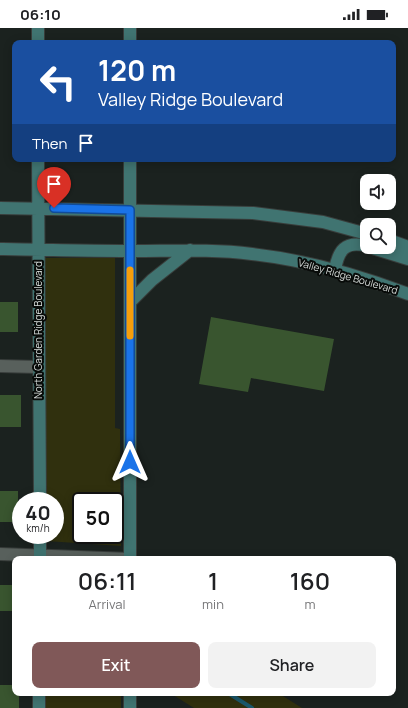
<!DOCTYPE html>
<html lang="en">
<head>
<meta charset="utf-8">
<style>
	body { margin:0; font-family:Manrope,sans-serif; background:#f2f2f2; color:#202124; height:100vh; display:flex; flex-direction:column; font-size:15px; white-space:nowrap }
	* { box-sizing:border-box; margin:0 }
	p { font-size:13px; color:#757577 }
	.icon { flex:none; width:22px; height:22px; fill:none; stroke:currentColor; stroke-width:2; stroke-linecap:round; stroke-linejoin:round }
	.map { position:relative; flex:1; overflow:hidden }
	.panel { position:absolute; left:12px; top:528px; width:384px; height:140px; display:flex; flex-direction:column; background:#fff; border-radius:8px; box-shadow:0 2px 10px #0003 }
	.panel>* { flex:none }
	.top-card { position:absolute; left:12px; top:12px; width:384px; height:122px; border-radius:8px; box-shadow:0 2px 10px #0003; background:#1a4fa0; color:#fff; overflow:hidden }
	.fabs { position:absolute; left:360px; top:146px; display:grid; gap:8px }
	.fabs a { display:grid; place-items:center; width:36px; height:36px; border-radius:8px; background:#fff; box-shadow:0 2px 10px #0003; font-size:20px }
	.speed { position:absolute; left:12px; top:464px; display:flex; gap:8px; font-size:20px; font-weight:700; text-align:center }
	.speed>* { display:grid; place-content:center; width:52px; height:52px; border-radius:50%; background:#fff; box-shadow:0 2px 10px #0003; line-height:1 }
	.speed small { font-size:10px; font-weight:400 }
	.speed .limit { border:2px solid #111; border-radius:6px; background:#fff; color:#111 }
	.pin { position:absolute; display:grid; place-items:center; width:34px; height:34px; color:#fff; margin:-41px -17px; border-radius:50% 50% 50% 0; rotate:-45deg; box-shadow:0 0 4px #0007 }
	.pin .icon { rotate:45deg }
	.me { position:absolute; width:44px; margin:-22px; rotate:0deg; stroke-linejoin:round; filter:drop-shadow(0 0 3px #0008) }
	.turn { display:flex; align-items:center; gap:14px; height:84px; padding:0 20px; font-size:18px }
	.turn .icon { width:52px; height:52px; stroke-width:2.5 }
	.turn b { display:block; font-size:28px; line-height:34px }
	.then { display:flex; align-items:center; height:38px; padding:0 20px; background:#0003; gap:8px; font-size:15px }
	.eta { display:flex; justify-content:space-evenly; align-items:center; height:68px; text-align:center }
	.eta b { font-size:24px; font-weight:600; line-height:28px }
	.cta { display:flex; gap:8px; margin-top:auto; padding:8px 20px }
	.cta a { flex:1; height:46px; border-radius:8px; background:#805858; color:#fff; font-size:16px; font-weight:600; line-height:46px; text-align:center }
	.cta a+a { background:#f2f2f2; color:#202124 }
	.status { display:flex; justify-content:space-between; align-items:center; height:28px; padding:0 20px; background:#fff; direction:ltr }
	.status svg { height:11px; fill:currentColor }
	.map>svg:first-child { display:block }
</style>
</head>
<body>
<div class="status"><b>06:10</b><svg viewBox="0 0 49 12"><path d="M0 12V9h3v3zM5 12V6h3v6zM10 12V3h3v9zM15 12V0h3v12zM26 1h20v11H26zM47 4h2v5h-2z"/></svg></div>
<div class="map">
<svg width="408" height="680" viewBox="0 0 408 680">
	<rect width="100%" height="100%" fill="#1b221f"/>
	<!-- green -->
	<path fill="#30300e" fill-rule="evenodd" d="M 45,230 L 115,230 L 115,400 L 120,401 L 121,518 L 46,513 L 46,507 L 55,507 L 55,473 L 46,473 ZM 81,473 L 115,473 L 115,507 L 81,507 Z
		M 46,665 L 121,665 L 121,680 L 46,680 Z
		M 170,665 L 278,665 L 302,680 L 194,680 Z"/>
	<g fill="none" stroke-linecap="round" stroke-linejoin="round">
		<!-- stream -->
		<path stroke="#1a586c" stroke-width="4" d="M 228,665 L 252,680"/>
	</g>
	<!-- building -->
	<path fill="#39552f" d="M 0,274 L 18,274 L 18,304 L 0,304 Z
		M 211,289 L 334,311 L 324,363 L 251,350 L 248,364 L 199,356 Z
		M 0,367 L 21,367 L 21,399 L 0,399 Z
		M 0,463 L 18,463 L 18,494 L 0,494 Z
		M 0,557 L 15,557 L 15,583 L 0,583 Z
		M 0,657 L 15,657 L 15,665 L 19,665 L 19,680 L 0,680 Z"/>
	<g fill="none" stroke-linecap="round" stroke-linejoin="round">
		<defs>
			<path id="minor" d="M 0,338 L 38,339
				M 0,526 L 130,531"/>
			<path id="secondary" d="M 38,0 L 38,15
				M 130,15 L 130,0
				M 38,131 L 40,473
				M 0,180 L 253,185 L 323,194 L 367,206
				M 389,212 L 408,219
				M 369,219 L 408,231
				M 0,221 C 45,222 89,223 134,223 C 173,223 213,221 252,226 C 305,232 358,247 408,266
				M 335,242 C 338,223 345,212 367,218
				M 130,274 L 152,252 L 190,222
				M 40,507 L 40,531
				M 130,531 L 130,131
				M 130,665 L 130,680
				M 39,680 L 39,665"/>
		</defs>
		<!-- minor casing -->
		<use href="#minor" stroke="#383d3b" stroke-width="14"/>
		<!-- secondary casing -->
		<use href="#secondary" stroke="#383d3b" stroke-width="14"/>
		<!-- minor -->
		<use href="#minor" stroke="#58605c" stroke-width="12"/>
		<!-- secondary -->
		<use href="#secondary" stroke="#407471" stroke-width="12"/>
	</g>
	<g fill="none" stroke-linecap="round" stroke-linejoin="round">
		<defs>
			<path id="route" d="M 54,180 L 130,182 L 130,434"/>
		</defs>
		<!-- route casing -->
		<use href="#route" stroke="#114b97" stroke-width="10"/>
		<!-- route -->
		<use href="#route" stroke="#1a73e8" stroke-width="7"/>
		<!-- slow -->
		<path stroke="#f59e0b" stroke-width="7" d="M 130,242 L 130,308"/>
	</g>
	<g text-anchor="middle" stroke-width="4" stroke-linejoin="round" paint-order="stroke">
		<!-- street labels -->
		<g font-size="10" fill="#d5dad8" stroke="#080b09">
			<text transform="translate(348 248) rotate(16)" y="4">Valley Ridge Boulevard</text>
			<text transform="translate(38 302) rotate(-90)" y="4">North Garden Ridge Boulevard</text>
		</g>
	</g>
</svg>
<div class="fabs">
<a><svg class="icon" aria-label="sound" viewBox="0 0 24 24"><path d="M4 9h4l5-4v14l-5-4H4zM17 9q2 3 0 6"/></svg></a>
<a><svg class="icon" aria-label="search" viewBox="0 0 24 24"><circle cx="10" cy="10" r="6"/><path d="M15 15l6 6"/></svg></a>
</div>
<div class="speed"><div>40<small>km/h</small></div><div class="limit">50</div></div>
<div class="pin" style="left:54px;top:180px;background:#d93025"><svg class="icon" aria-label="arrive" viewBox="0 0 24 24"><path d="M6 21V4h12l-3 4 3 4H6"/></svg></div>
<svg class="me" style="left:130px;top:434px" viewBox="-20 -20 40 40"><path d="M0-17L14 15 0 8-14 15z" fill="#1a73e8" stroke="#fff" stroke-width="4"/></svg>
<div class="top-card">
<div class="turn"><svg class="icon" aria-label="left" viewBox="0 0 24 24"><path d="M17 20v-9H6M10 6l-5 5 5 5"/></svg><div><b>120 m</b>Valley Ridge Boulevard</div></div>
<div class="then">Then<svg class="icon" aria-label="arrive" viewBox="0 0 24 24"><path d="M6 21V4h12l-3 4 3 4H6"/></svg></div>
</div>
<section class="panel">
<div class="eta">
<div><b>06:11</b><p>Arrival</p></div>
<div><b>1</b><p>min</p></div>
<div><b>160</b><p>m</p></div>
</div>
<div class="cta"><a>Exit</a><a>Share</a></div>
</section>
</div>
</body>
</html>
